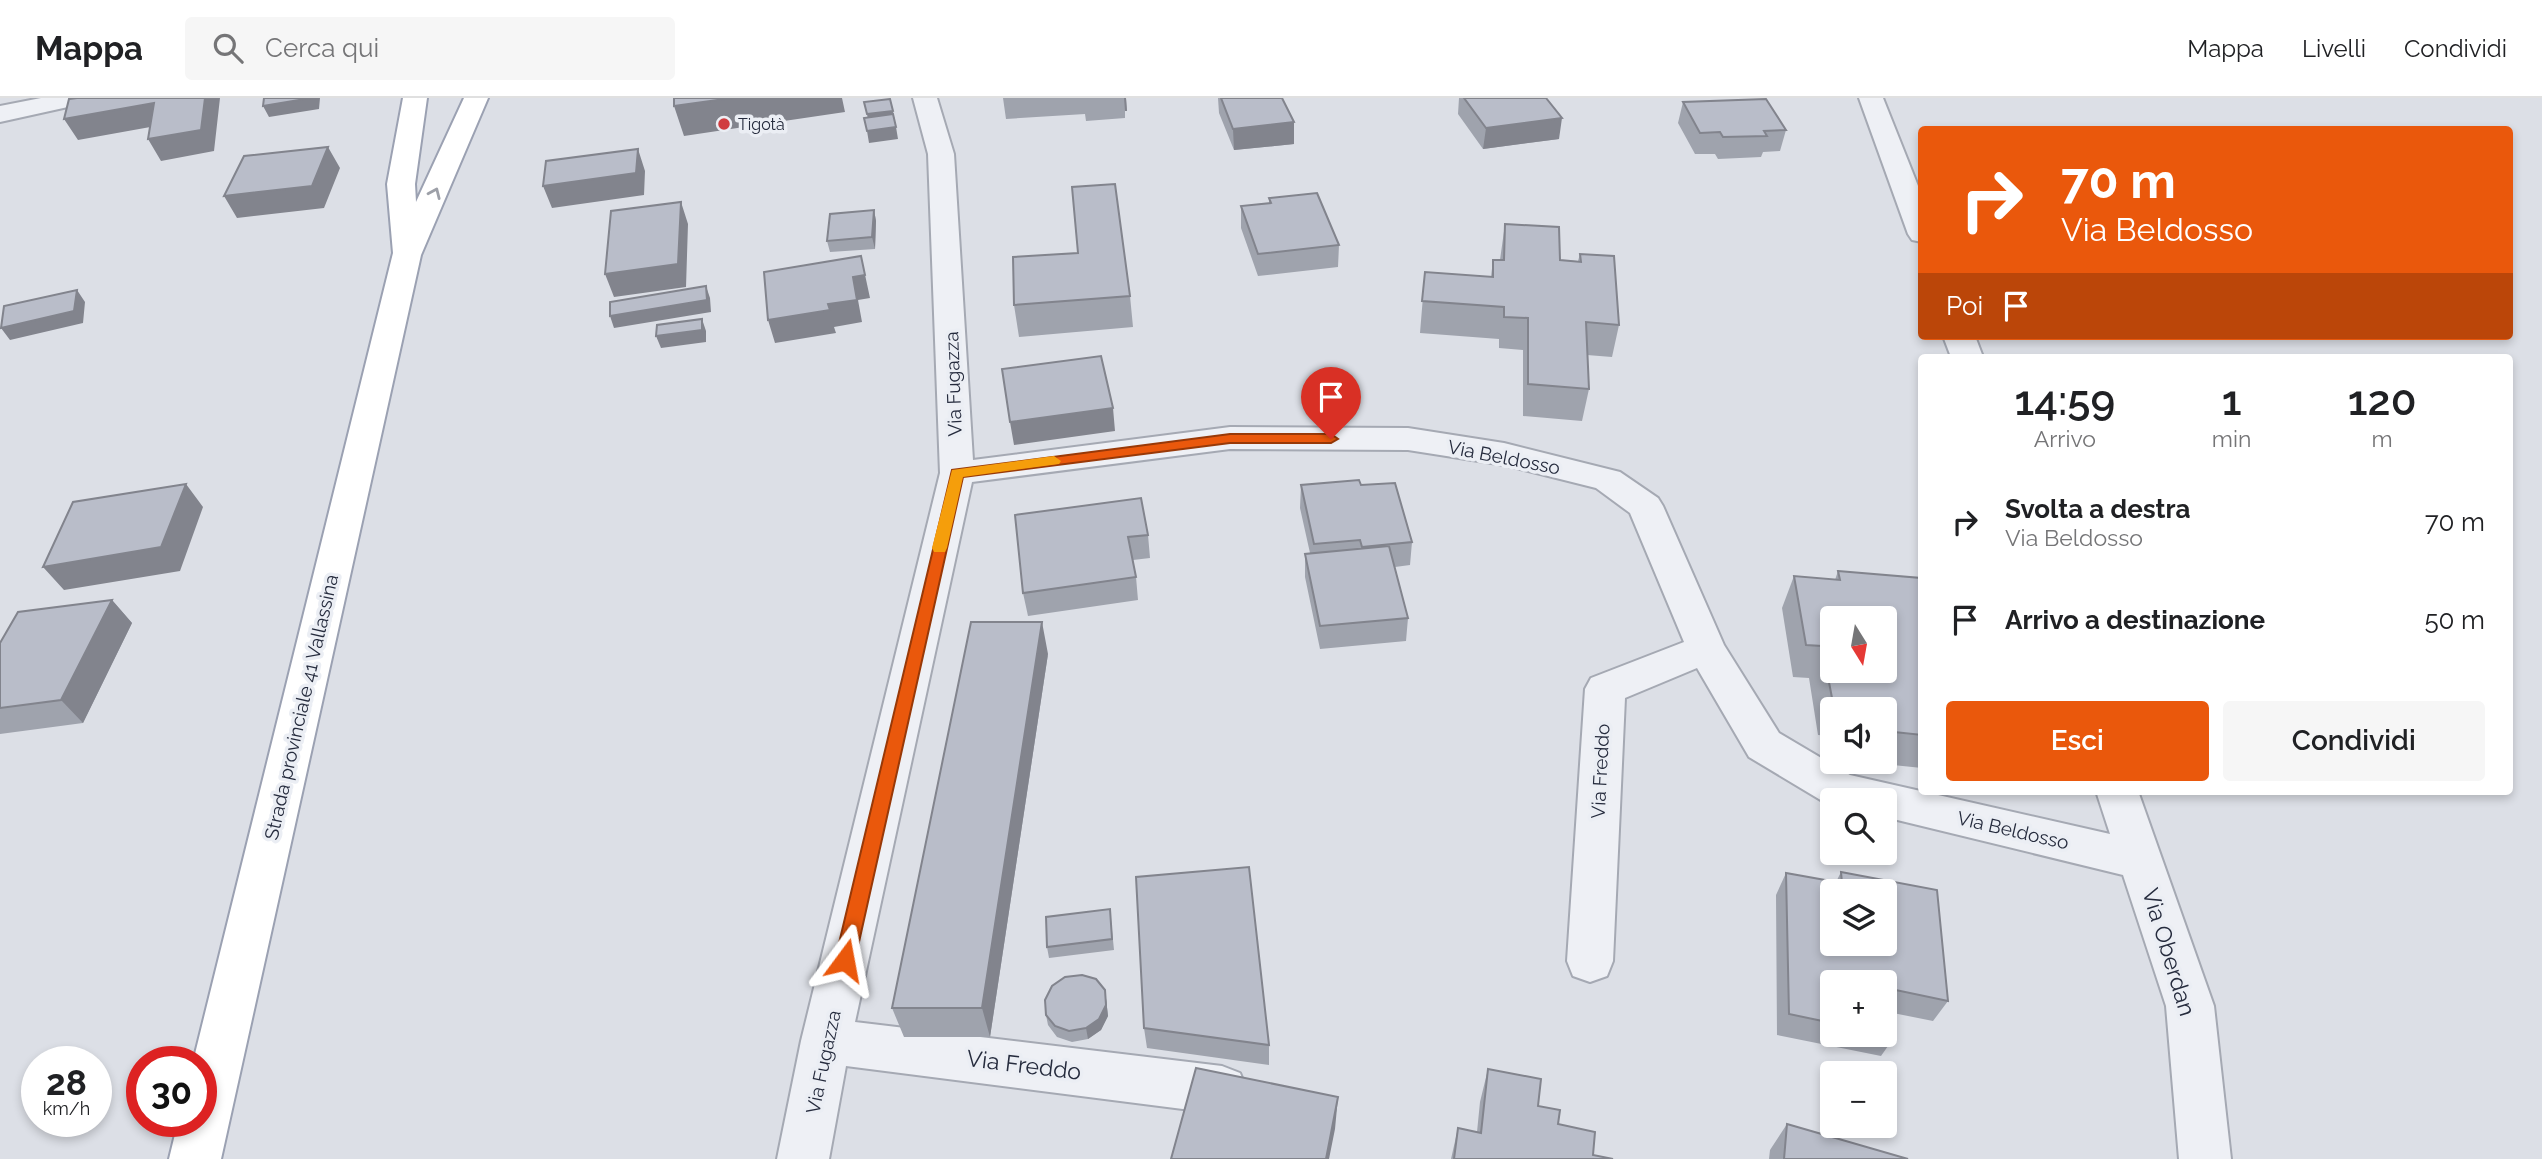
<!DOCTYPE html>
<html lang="it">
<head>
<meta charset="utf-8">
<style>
	body { margin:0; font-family:Raleway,sans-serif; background:#f6f6f6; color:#202124; height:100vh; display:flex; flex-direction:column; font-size:26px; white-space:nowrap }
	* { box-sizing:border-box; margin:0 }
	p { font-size:23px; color:#757577 }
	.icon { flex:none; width:38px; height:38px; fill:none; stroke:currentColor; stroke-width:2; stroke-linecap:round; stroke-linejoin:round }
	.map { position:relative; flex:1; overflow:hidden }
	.sheet { position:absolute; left:1918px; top:256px; width:595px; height:441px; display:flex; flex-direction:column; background:#fff; border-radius:7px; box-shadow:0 4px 10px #0003 }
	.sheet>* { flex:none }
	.hud { position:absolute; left:1918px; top:28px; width:595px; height:214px; border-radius:7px; box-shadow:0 4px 10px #0003; background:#ea580c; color:#fff; overflow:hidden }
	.needle { width:46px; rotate:169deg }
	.fabs { position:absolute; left:1820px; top:508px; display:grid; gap:14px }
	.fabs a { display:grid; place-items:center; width:77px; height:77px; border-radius:7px; background:#fff; box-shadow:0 4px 10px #0003; font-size:35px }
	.speed { position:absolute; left:21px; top:948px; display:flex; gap:14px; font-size:35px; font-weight:700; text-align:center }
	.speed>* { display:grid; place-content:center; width:91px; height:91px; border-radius:50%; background:#fff; box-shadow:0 4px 10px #0003; line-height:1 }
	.speed small { font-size:18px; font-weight:400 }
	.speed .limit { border:10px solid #d22; background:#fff; color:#111 }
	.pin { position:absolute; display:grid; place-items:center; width:60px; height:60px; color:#fff; margin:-72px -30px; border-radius:50% 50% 50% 0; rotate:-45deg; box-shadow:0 0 7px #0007 }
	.pin .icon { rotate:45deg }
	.me { position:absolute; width:77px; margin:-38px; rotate:13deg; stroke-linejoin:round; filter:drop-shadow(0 0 5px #0008) }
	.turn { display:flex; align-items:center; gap:24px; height:147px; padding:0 28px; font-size:32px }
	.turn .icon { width:91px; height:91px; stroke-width:2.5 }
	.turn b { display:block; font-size:49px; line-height:60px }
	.then { display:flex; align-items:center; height:66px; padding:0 28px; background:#0003; gap:14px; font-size:26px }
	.eta { display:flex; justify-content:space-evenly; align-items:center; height:119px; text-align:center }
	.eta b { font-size:42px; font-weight:600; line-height:49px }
	.primary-button { display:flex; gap:14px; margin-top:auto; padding:14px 28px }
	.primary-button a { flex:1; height:80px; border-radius:7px; background:#ea580c; color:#fff; font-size:28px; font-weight:600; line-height:80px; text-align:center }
	.primary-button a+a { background:#f6f6f6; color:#202124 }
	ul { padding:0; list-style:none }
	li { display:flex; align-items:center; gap:21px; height:98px; padding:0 28px }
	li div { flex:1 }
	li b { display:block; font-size:26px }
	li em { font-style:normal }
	header { display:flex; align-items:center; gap:42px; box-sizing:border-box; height:98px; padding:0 35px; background:#fff; border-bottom:2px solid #e0e0e0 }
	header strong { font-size:33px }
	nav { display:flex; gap:38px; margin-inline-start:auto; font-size:24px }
	.search { width:490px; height:63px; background:#f6f6f6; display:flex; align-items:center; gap:18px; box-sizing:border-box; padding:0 24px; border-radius:7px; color:#757577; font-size:26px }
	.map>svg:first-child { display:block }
</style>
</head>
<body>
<header>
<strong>Mappa</strong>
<div class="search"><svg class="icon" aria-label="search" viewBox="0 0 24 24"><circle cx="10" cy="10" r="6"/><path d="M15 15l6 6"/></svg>Cerca qui</div>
<nav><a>Mappa</a><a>Livelli</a><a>Condividi</a></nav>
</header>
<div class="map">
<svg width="2542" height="1061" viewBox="0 0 2542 1061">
	<rect width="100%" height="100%" fill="#dcdfe6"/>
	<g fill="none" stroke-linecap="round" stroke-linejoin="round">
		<defs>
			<path id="minor" d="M 41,0 L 89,0 L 86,5 L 0,24 L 0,8 Z
				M 913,0 L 937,0 L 954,56 L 973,362 L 1230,329 L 1408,330 L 1504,345 L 1620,374 L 1658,400 L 1663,408 L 1724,547 L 1779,635 L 1850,677 L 2110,736 L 2096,693 L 2138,693 L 2214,908 L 2231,1061 L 2179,1061 L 2166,908 L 2123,777 L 1885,719 L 1885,702 L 1832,702 L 1832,707 L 1824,704 L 1749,659 L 1697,570 L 1625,600 L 1613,863 L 1607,878 L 1590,884 L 1573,878 L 1567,863 L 1585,591 L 1591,580 L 1684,544 L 1630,415 L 1596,390 L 1504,367 L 1408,352 L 1230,351 L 972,384 L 855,924 L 1222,968 L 1240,975 L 1247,992 L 1240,1009 L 1222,1016 L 846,968 L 829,1061 L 777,1061 L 801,943 L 940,375 L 928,56 Z
				M 1859,0 L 1883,0 L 1922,98 L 1922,144 L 1912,142 L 1908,136 Z
				M 1943,238 L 1975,238 L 1983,259 L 1951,259 Z"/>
			<path id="major" d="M 403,0 L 427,0 L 415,86 L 416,104 L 464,0 L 488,0 L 421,157 L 221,1061 L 169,1061 L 178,1024 L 201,1024 L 201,964 L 193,964 L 393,155 L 387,86 Z"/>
		</defs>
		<!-- minor casing -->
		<use href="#minor" stroke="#a5a9b3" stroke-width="4"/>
		<!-- major casing -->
		<use href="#major" stroke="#9ba1b2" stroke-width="4"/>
		<!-- minor -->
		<use href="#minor" fill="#eef0f5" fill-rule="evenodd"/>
		<!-- major -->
		<use href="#major" fill="#fff" fill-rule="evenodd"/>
	</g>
	<!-- wall -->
	<path fill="#9fa3ad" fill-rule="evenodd" d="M 1003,0 L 1126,0 L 1127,13 L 1125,13 L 1125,20 L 1086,23 L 1085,16 L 1006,21 Z
		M 1218,0 L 1282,0 L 1294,24 L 1294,46 L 1234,52 L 1219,15 Z
		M 1459,0 L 1546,0 L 1559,41 L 1483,51 L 1458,16 Z
		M 1683,4 L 1786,32 L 1780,53 L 1763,54 L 1761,59 L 1718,61 L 1715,56 L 1695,56 L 1678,25 Z
		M 1269,100 L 1339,147 L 1338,169 L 1258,178 L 1241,130 L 1241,108 L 1269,105 Z
		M 874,112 L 876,123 L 875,151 L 830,154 L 827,143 Z
		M 1505,126 L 1560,162 L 1578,163 L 1580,156 L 1619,227 L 1612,259 L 1587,257 L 1589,291 L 1582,323 L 1523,318 L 1523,252 L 1499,250 L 1499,241 L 1420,235 L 1425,174 L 1491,179 L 1493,162 L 1500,162 Z
		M 1130,198 L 1133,229 L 1019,239 L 1014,207 Z
		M 1301,387 L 1361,387 L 1412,444 L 1410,467 L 1395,469 L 1408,520 L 1406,543 L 1320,551 L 1305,479 L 1305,456 L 1310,455 L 1300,410 Z
		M 1015,417 L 1148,437 L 1150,460 L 1133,462 L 1136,479 L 1138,502 L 1028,518 L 1023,495 Z
		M 1838,473 L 1922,484 L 1922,670 L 1854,663 L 1885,663 L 1885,611 L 1832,611 L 1832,638 L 1818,637 L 1809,580 L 1793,579 L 1782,510 L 1794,478 L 1835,482 Z
		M 112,502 L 132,525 L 83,625 L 0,636 L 0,545 Z
		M 1048,556 L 990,939 L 904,939 L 892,910 Z
		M 1841,774 L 1948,903 L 1933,923 L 1893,915 L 1895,938 L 1881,958 L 1777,937 L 1776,797 L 1786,775 L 1836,784 ZM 1832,884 L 1885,936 L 1832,936 Z
		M 1111,822 L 1114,852 L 1049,860 L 1047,849 Z
		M 1105,892 L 1108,918 L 1101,932 L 1088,941 L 1072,944 L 1057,939 L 1048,927 L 1046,917 Z
		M 1144,930 L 1269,947 L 1269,967 L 1147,950 Z
		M 1488,971 L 1538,1008 L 1593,1057 L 1613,1061 L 1451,1061 L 1458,1030 L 1477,1034 L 1480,1004 Z
		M 1787,1026 L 1908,1061 L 1769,1061 L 1770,1052 Z"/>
	<!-- shaded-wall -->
	<path fill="#82848d" d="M 205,0 L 220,0 L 214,53 L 161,63 L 148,41 Z
		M 311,0 L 320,0 L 319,11 L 269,19 L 263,8 Z
		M 732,0 L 842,0 L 845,14 L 684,38 L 674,8 Z
		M 1124,0 L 1126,0 L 1127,13 L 1125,13 Z
		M 154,5 L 167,26 L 78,42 L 64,21 Z
		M 893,13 L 895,24 L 869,28 L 867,16 Z
		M 1562,20 L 1559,41 L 1483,51 L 1486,30 Z
		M 1294,24 L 1294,46 L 1234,52 L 1233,31 Z
		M 896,29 L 898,41 L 869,45 L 867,33 Z
		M 328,49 L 340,70 L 324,110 L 237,120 L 224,98 Z
		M 638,51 L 645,73 L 644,97 L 552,110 L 543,88 Z
		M 681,104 L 688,126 L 686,189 L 614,199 L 605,176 Z
		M 874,112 L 876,123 L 875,151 L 872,139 Z
		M 861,158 L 870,200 L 858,202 L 862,224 L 834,229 L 836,235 L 775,245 L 768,222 L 828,206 L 853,179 Z
		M 706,188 L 710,200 L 711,214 L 614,230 L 610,218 Z
		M 77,192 L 85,204 L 83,225 L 10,242 L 1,230 Z
		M 702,221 L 706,233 L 706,244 L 661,250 L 656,238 Z
		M 1113,310 L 1115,333 L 1014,347 L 1010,324 Z
		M 186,386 L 203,409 L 180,473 L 64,492 L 43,469 Z
		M 112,502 L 132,525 L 83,625 L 61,602 Z
		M 1042,524 L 1048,556 L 990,939 L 982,910 Z
		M 1105,892 L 1108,918 L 1101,932 L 1088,941 L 1086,930 Z
		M 1338,999 L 1335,1031 L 1329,1061 L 1326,1061 Z"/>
	<!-- building -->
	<path fill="#b9bdc9" stroke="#82848d" stroke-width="2" fill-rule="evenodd" d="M 77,0 L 205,0 L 201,32 L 148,41 L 154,5 L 64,21 L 69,1 Z
		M 264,0 L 311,0 L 263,8 Z
		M 674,0 L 732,0 L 674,8 Z
		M 1221,0 L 1282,0 L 1294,24 L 1233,31 Z
		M 1464,0 L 1546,0 L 1562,20 L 1486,30 Z
		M 890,1 L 893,13 L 867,16 L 864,4 Z
		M 1766,1 L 1786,32 L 1764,33 L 1767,38 L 1723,39 L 1720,34 L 1700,35 L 1683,4 Z
		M 893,16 L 896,29 L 867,33 L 864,20 Z
		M 328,49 L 312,88 L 224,98 L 244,58 Z
		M 638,51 L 636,75 L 543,88 L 546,63 Z
		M 1115,86 L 1130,198 L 1014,207 L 1013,159 L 1078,155 L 1072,89 Z
		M 1317,95 L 1339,147 L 1258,156 L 1241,108 L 1271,105 L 1269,100 Z
		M 681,104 L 678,166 L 605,176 L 611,113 Z
		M 874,112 L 872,139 L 827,143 L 830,116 Z
		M 1505,126 L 1559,129 L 1560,162 L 1581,164 L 1580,156 L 1614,158 L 1619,227 L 1586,224 L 1589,291 L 1528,286 L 1528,220 L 1504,219 L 1504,209 L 1422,203 L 1425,174 L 1493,179 L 1493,162 L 1504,162 Z
		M 861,158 L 865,177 L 853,179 L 857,202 L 828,206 L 830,212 L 768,222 L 764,174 Z
		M 706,188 L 707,202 L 610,218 L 610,204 Z
		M 77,192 L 74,213 L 1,230 L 4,208 Z
		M 702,221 L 702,232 L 656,238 L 657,227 Z
		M 1101,258 L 1113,310 L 1010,324 L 1002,271 Z
		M 1359,382 L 1361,387 L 1395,385 L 1412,444 L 1362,449 L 1360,442 L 1314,446 L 1301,387 Z
		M 186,386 L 161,449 L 43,469 L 73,404 Z
		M 1141,400 L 1148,437 L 1128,439 L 1136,479 L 1023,495 L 1015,417 Z
		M 1389,448 L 1408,520 L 1320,528 L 1305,456 Z
		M 1838,473 L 1921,480 L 1922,637 L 1885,633 L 1885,611 L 1852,611 L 1852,607 L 1833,605 L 1822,548 L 1806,547 L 1794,478 L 1840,482 ZM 1832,520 L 1885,520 L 1885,572 L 1832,572 Z
		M 112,502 L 61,602 L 0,610 L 0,545 L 18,514 Z
		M 971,524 L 1042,524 L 982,910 L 892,910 Z
		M 1249,769 L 1269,947 L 1144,930 L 1136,779 Z
		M 1841,774 L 1937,792 L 1948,903 L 1891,891 L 1895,938 L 1885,936 L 1885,884 L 1832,884 L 1832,925 L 1789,916 L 1786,775 L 1842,785 ZM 1832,793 L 1885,793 L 1885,845 L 1832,845 Z
		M 1110,811 L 1112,841 L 1047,849 L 1046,819 Z
		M 1082,877 L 1096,881 L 1105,892 L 1106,907 L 1099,921 L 1086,930 L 1069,933 L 1055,928 L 1046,917 L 1045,902 L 1052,888 L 1065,879 Z
		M 1196,970 L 1338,999 L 1326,1061 L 1171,1061 Z
		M 1488,971 L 1541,981 L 1538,1008 L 1560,1012 L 1558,1026 L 1595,1034 L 1593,1057 L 1613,1061 L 1454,1061 L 1458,1030 L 1481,1035 Z
		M 1787,1026 L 1908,1061 L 1784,1061 Z"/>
	<!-- one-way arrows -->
	<defs><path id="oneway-chevron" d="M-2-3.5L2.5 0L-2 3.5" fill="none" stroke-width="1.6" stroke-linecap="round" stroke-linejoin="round" transform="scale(1.75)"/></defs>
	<use stroke="#9da0a8" href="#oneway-chevron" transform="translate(435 95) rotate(-66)"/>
	<!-- route -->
	<path fill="#ea580c" stroke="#983908" stroke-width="2" d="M 1230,336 L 1331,336 L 1338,341 L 1331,345 L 1230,345 L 963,379 L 855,862 L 852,868 L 845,870 L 838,868 L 835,862 L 952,372 Z"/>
	<!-- slow -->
	<path fill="#f59e0b" d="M 1054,358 L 1061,363 L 1059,366 L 963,379 L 947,450 L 945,454 L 934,454 L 932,450 L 952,372 Z"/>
	<!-- markers -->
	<circle fill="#d03c3f" stroke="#ebeef4" stroke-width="2.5" cx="724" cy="26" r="7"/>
	<g text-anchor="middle" stroke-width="7" stroke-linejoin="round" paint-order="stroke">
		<!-- far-poi labels -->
		<g font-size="16" fill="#252b3d" stroke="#ebeef4" text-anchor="start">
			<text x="738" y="32">Tigotà</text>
		</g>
		<!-- street labels -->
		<g font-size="19" fill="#252b3d" stroke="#ebeef4">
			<text transform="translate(953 286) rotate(-92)" y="7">Via Fugazza</text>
			<text transform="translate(1504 359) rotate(11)" y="7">Via Beldosso</text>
			<text transform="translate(301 609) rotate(-77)" y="7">Strada provinciale 41 Vallassina</text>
			<text transform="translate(1600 673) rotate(-87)" y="7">Via Freddo</text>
			<text transform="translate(2013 732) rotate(13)" y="7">Via Beldosso</text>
			<text transform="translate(823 964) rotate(-78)" y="7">Via Fugazza</text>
		</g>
		<!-- near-street labels -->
		<g font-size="23" fill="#252b3d" stroke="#ebeef4">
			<text transform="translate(2169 854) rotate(73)" y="8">Via Oberdan</text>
			<text transform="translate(1024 967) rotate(7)" y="8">Via Freddo</text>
		</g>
	</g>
</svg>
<div class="fabs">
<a><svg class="needle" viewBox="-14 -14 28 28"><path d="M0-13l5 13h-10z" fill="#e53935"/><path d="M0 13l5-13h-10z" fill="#757577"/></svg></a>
<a><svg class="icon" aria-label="sound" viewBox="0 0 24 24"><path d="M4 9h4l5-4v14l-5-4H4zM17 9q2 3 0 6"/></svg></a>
<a><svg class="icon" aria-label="search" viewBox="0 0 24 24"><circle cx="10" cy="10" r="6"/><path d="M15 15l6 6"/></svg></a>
<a><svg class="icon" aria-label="layers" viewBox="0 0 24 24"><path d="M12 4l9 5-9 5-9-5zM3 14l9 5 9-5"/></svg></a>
<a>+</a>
<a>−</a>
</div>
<div class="speed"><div>28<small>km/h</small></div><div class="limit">30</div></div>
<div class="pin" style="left:1331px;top:341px;background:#d93025"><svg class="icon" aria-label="arrive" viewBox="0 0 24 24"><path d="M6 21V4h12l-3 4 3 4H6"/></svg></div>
<svg class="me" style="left:845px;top:862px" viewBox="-20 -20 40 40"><path d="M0-17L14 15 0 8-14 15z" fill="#ea580c" stroke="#fff" stroke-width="4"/></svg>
<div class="hud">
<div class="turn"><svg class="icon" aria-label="right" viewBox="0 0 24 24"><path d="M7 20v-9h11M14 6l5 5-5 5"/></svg><div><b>70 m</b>Via Beldosso</div></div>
<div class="then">Poi<svg class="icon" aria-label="arrive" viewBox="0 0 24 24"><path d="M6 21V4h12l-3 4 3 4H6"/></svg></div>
</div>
<section class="sheet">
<div class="eta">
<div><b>14:59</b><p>Arrivo</p></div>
<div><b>1</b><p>min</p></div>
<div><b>120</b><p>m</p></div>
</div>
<ul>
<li><svg class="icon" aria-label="right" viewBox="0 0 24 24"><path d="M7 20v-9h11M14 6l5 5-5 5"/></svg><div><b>Svolta a destra</b><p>Via Beldosso</p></div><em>70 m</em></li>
<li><svg class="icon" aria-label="arrive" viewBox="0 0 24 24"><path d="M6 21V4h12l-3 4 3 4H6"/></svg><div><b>Arrivo a destinazione</b></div><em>50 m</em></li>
</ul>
<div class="primary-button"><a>Esci</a><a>Condividi</a></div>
</section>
</div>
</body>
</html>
